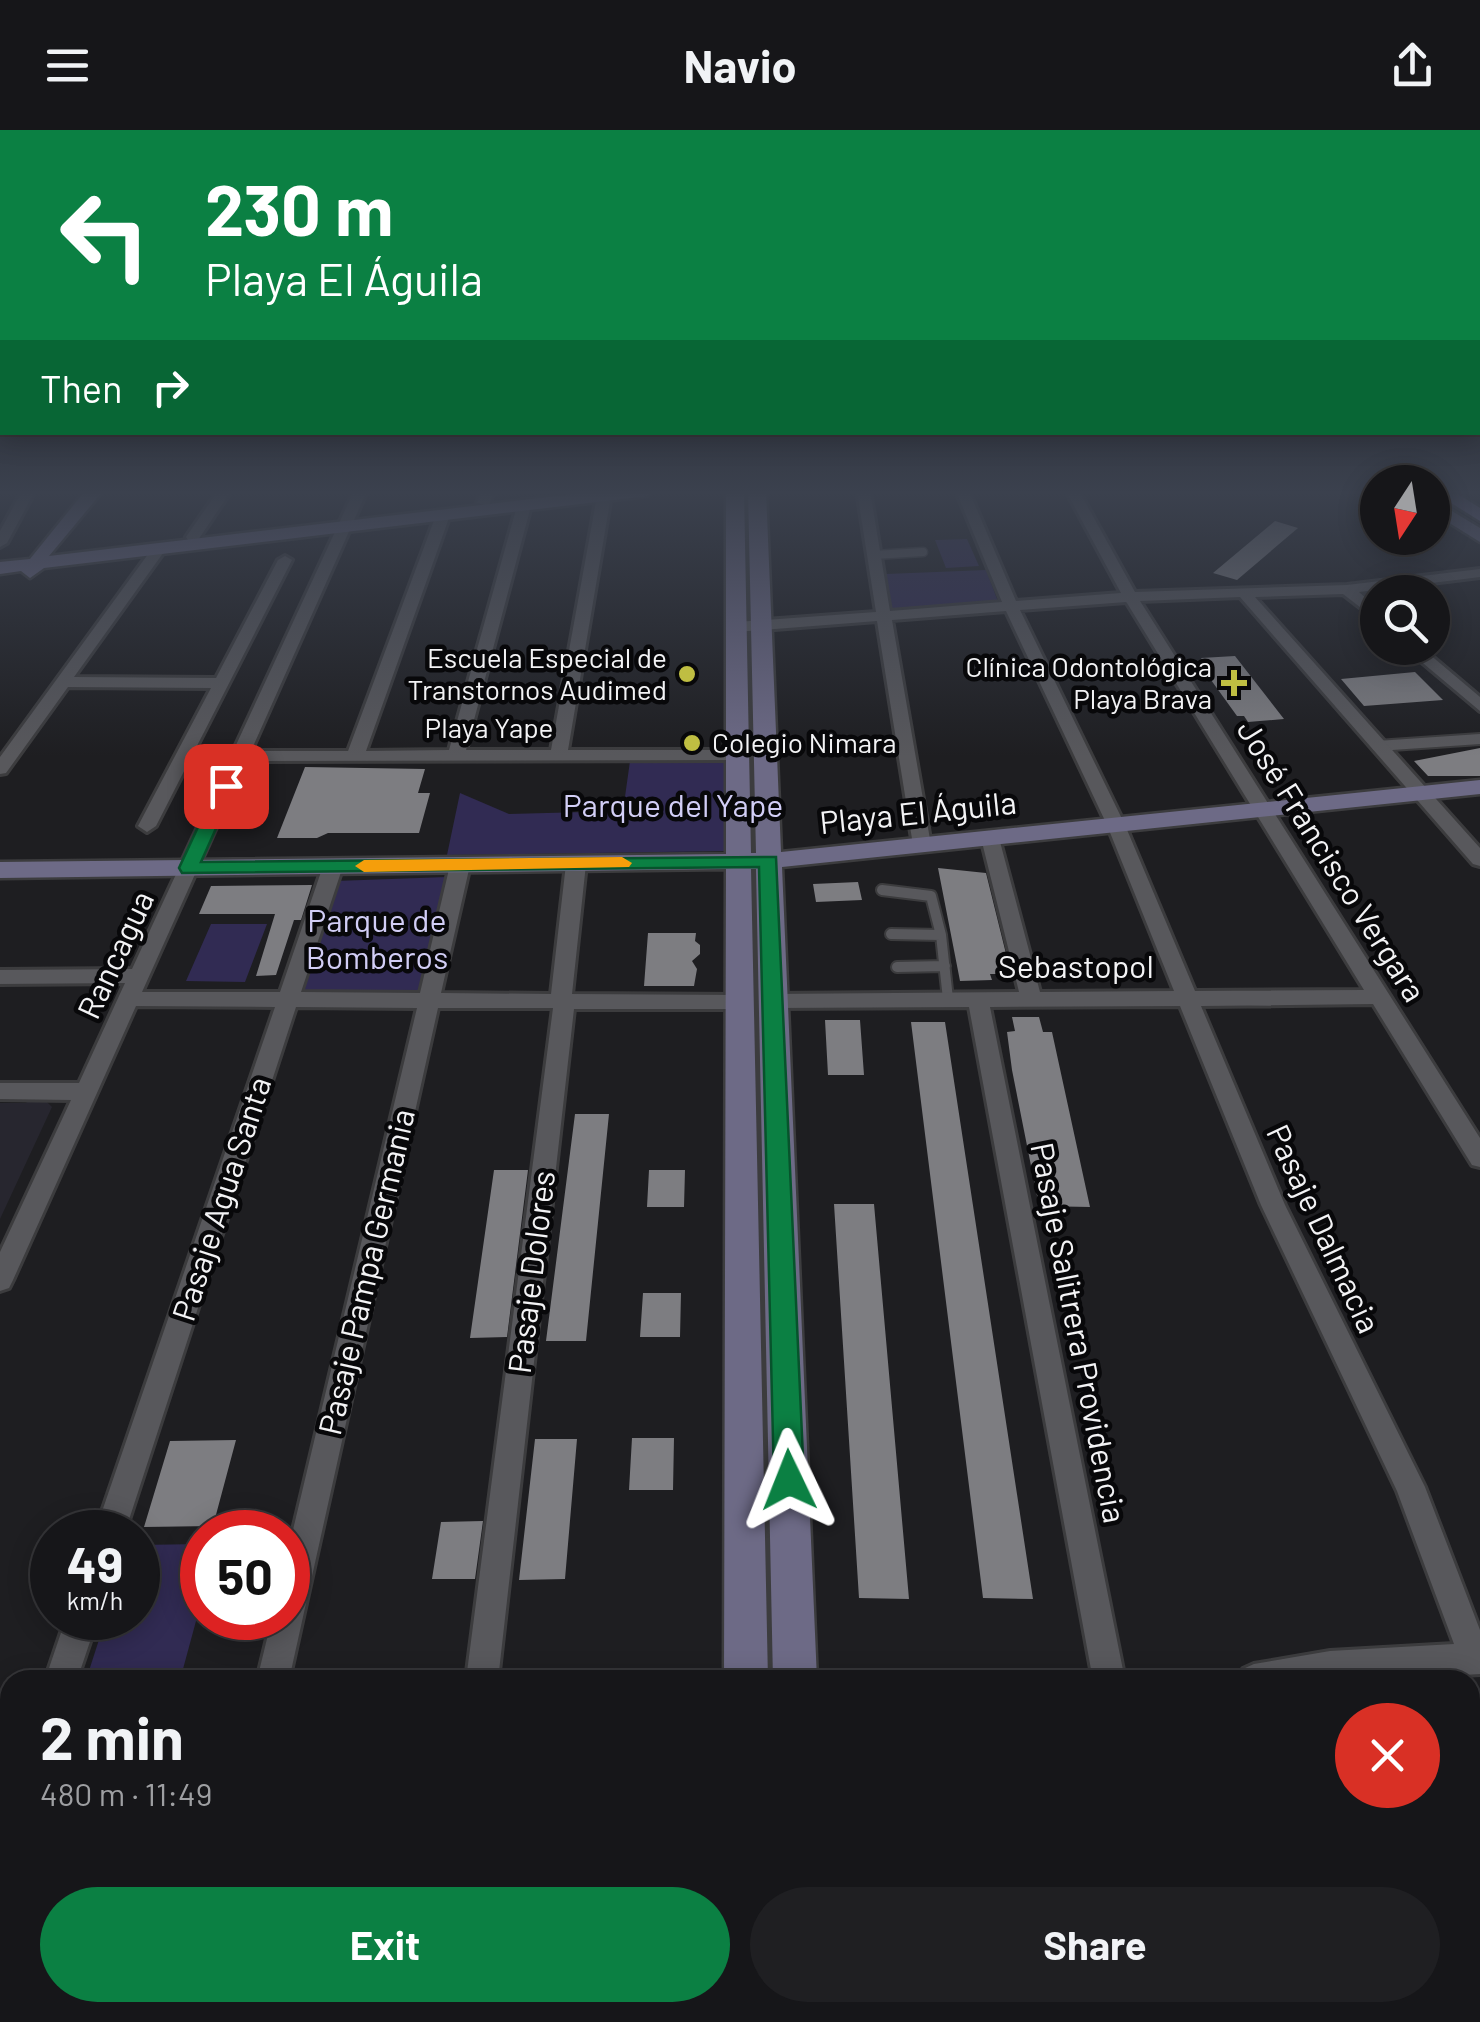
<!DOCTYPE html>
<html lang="en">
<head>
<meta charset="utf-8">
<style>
	body { margin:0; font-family:Barlow,sans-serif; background:#1f1f22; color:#f1f3f6; height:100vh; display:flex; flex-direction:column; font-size:38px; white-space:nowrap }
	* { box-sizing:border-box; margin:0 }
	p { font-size:32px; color:#9e9fa2 }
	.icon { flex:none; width:55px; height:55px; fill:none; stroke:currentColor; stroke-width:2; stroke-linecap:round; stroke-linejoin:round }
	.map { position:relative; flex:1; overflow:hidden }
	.panel { position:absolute; left:0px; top:1540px; width:1480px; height:352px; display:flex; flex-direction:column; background:#161619; border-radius:30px 30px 0 0; box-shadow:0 5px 25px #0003,0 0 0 2px #353538 }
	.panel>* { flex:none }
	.top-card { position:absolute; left:0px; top:0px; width:1480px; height:305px; box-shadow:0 5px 25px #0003,0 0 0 2px #353538; background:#0b8043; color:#fff; overflow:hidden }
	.needle { width:65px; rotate:192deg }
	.fabs { position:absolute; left:1360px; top:335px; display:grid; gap:20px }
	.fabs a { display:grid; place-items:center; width:90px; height:90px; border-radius:50%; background:#161619; box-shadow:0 5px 25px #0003,0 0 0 2px #353538; font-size:50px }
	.speed { position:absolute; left:30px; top:1380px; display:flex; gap:20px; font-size:50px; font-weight:700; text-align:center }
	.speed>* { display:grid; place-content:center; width:130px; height:130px; border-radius:50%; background:#161619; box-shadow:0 5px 25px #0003,0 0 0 2px #353538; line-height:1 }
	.speed small { font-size:25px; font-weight:400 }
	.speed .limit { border:15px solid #d22; background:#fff; color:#111 }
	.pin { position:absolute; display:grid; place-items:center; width:85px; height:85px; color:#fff; margin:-42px; border-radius:20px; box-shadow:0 5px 15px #0006 }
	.me { position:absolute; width:110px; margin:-55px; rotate:358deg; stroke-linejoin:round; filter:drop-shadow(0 0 8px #0008) }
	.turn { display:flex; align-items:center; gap:35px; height:210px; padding:0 40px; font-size:45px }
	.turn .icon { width:130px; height:130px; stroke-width:2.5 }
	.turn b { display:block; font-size:70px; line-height:85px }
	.then { display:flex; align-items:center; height:95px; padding:0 40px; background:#0003; gap:20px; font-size:38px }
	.round { display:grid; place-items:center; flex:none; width:105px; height:105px; border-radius:52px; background:#1f1f22 }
	.summary { display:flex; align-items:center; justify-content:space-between; height:170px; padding:0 40px }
	h1 { font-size:60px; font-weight:700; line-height:75px }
	.primary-button { display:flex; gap:20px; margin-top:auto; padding:20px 40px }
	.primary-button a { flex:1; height:115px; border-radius:60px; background:#0b8043; color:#fff; font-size:40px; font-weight:700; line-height:115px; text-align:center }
	.primary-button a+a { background:#1f1f22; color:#f1f3f6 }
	header { display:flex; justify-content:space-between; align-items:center; height:130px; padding:0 40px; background:#161619; font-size:45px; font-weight:700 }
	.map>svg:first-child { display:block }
</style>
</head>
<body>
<header><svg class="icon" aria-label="menu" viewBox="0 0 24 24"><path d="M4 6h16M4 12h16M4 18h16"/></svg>Navio<svg class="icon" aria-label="share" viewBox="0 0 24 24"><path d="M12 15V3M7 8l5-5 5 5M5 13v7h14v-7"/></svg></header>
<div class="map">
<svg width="1480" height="1892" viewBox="0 0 1480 1892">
	<rect width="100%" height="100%" fill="#1e1e21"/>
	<!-- built -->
	<path fill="#27262f" d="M 42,967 L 52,977 L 0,1089 L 0,973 L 26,973 L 30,968 Z"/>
	<!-- green -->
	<path fill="#312b53" d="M 967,409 L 979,436 L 946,438 L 935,410 Z
		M 986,440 L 999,474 L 890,482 L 886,444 Z
		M 729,629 L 726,721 L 447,725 L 460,663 L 509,684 L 623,681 L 630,631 Z
		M 447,747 L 450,751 L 423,860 L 411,867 L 304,867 L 298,861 L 335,751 Z
		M 211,794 L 267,794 L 245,852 L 186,851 Z
		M 202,1414 L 202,1469 L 180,1550 L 86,1550 L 106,1488 L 138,1488 L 138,1415 Z"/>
	<!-- building -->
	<path fill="#7d7d81" d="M 1275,391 L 1298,398 L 1237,450 L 1213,443 Z
		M 1235,526 L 1284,589 L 1248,592 L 1244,586 L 1237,586 L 1198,532 L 1204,532 L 1201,528 Z
		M 1415,542 L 1443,570 L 1364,576 L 1341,549 Z
		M 1480,618 L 1480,646 L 1428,646 L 1414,631 Z
		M 305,637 L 425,639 L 418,663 L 430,663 L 419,703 L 328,703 L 317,708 L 277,708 Z
		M 938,738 L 986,743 L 1011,844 L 990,844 L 992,850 L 960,851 Z
		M 858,752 L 862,770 L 816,772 L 813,754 Z
		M 312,755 L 301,790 L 294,790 L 276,845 L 256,846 L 275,784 L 199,784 L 211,756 Z
		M 648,803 L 696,803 L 695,811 L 700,815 L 700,824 L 692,831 L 697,839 L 694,856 L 644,856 Z
		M 1012,887 L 1039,887 L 1043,902 L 1052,902 L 1090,1077 L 1039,1076 L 1012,940 L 1007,902 L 1015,901 Z
		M 825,890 L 860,890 L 864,945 L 828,945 Z
		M 911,892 L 945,892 L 1033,1469 L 983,1468 Z
		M 575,984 L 609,984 L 586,1211 L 546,1211 Z
		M 494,1040 L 528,1040 L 507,1207 L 470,1208 Z
		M 649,1040 L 685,1040 L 684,1077 L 647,1077 Z
		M 834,1074 L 874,1074 L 909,1469 L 859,1468 Z
		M 643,1163 L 681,1163 L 680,1207 L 640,1207 Z
		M 632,1308 L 674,1308 L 673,1360 L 629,1360 Z
		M 535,1309 L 577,1309 L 565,1449 L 519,1450 Z
		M 236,1310 L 213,1396 L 144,1397 L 170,1311 Z
		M 483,1391 L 475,1449 L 432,1449 L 441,1392 Z"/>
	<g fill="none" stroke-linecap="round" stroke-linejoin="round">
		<defs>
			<path id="lane-far1" d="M 874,425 L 923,422"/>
			<path id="lane" d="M 1377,616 L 1480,609
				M 882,760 L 931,766 L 941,805 L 948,869
				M 891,804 L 941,805
				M 897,837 L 945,836"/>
			<path id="street" d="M 22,361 L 35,361 L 7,413 L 0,417 L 0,401 Z
				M 218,361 L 231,361 L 198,410 L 188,410 L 186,407 Z
				M 354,361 L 367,361 L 251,621 L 348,621 L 436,385 L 443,381 L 450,385 L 366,621 L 449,620 L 517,376 L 524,372 L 531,376 L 466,620 L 551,620 L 597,366 L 604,362 L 611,366 L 568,620 L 737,620 L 746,625 L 737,630 L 246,631 L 142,862 L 280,862 L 323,736 L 333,730 L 343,736 L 301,862 L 420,863 L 450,735 L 460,729 L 470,735 L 441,863 L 551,864 L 566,734 L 576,728 L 586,734 L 572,864 L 739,865 L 750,872 L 739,879 L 574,879 L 498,1550 L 466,1550 L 553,878 L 438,878 L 289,1550 L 257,1550 L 272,1488 L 288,1488 L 288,1421 L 417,878 L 296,877 L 125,1402 L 95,1402 L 275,877 L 136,876 L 13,1150 L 9,1158 L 0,1161 L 0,1122 L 71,970 L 0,969 L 0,953 L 79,953 L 125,853 L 0,854 L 0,840 L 132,839 Z
				M 481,361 L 494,361 L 489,376 L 477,373 Z
				M 857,361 L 870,361 L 890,481 L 1002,472 L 956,361 L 969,361 L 1016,471 L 1121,463 L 1066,361 L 1079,361 L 1135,462 L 1347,455 L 1480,439 L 1480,447 L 1359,462 L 1378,479 L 1378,491 L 1343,464 L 1255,467 L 1480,718 L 1480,736 L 1473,734 L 1240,467 L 1140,471 L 1480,1008 L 1480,1037 L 1472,1035 L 1373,874 L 1201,876 L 1285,1075 L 1425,1357 L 1480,1500 L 1480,1544 L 1380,1550 L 1238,1550 L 1243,1539 L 1254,1534 L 1330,1521 L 1454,1514 L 1397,1361 L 1261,1075 L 1180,876 L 990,877 L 1125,1550 L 1093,1550 L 969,877 L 773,878 L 762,871 L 773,864 L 1019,862 L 981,708 L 990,702 L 999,708 L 1040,862 L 1174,861 L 1107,695 L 1006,481 L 892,490 L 931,715 L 922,721 L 913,715 L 877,491 L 736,502 L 728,497 L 736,492 L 876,482 ZM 1126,472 L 1127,473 L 1364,860 L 1195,861 L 1125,695 L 1020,480 Z
				M 154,416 L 166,419 L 74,547 L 216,548 L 278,430 L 285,426 L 292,430 L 156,696 L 147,702 L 138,696 L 211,558 L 68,557 L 6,643 L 0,644 L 0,627 Z
				M 1405,518 L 1422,518 L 1480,567 L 1480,581 Z
				M 66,1488 L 98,1488 L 77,1550 L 45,1550 Z
				M 10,1686 L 10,1746 L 0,1751 L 0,1690 Z
				M 178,1882 L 216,1882 L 214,1892 L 176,1892 Z
				M 422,1882 L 460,1882 L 459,1892 L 421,1892 Z
				M 1088,1882 L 1126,1882 L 1128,1892 L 1090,1892 Z
				M 1361,1882 L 1399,1882 L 1401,1892 L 1363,1892 Z"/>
			<path id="secondary" d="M 85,361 L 103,361 L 49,426 L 600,361 L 655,361 L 647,366 L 44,438 L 30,448 L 21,441 L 0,444 L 0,432 L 30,429 Z
				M 726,361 L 744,361 L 751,723 L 756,723 L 748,361 L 766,361 L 781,722 L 1480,650 L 1480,664 L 782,737 L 817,1550 L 773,1550 L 756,739 L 751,739 L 768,1550 L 724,1550 L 726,739 L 0,748 L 0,732 L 726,724 Z
				M 1432,369 L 1480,398 L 1480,412 L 1432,382 Z
				M 0,1600 L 10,1600 L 10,1644 L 0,1644 Z
				M 724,1882 L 774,1882 L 774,1892 L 724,1892 Z
				M 781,1882 L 831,1882 L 832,1892 L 782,1892 Z"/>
			<path id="primary" d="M 1432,361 L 1453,361 L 1480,378 L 1480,391 Z"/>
		</defs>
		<!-- lane-far1 casing -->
		<use href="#lane-far1" stroke="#3c3c3e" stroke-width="11"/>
		<!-- lane casing -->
		<use href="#lane" stroke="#3c3c3e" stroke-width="14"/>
		<!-- street casing -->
		<use href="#street" stroke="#3c3c3e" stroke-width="6"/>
		<!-- secondary casing -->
		<use href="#secondary" stroke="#3c3c3e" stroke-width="5"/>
		<!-- primary casing -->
		<use href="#primary" stroke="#3c3c3e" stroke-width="5"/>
		<!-- lane-far1 -->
		<use href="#lane-far1" stroke="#58585c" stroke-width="8"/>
		<!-- lane -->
		<use href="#lane" stroke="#58585c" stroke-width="10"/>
		<!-- street -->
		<use href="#street" fill="#58585c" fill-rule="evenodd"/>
		<!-- secondary -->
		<use href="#secondary" fill="#6d6a86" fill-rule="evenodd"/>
		<!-- primary -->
		<use href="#primary" fill="#837bb0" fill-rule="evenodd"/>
	</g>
	<!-- sky -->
	<linearGradient id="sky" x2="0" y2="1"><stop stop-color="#101012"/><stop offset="0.58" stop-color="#3b414e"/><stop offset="1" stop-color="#3b414e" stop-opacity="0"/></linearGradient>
	<rect width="1480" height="626" fill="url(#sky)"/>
	<!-- route -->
	<path fill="#0b8043" stroke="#07532c" stroke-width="2.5" d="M 226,651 L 235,656 L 201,732 L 776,727 L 804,1350 L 799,1360 L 789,1364 L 779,1360 L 774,1350 L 759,737 L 182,743 L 179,738 L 217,656 Z"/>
	<!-- slow -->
	<path fill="#f59e0b" d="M 622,727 L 632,733 L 629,737 L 364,742 L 355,736 L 364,730 Z"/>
	<!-- markers -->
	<g fill="#bfbe42" stroke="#08080a" stroke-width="4">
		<circle cx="687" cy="544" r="10"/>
		<path d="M1229 538h10v10h10v10h-10v10h-10v-10h-10v-10h10z"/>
		<circle cx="692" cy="613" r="10"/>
	</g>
	<g text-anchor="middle" stroke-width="9" stroke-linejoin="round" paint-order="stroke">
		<!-- far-poi labels -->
		<g font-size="28" fill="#f3f3f5" stroke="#08080a" text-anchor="end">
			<text x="667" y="538">Escuela Especial de<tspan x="667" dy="32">Transtornos Audimed</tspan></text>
			<text x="1212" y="547">Clínica Odontológica<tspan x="1212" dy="32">Playa Brava</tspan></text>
			<text x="712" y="623" text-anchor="start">Colegio Nimara</text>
		</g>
		<!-- far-street labels -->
		<g font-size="28" fill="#f3f3f5" stroke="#08080a">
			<text x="489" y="608">Playa Yape</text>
		</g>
		<!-- park labels -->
		<g font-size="32" fill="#d2cef6" stroke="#08080a">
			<text x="673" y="687">Parque del Yape</text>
			<text x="377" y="802">Parque de<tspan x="377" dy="37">Bomberos</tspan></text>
		</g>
		<!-- street labels -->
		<g font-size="32" fill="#f3f3f5" stroke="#08080a">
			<text transform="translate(918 683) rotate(-6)" y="11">Playa El Águila</text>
			<text transform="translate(1331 731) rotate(58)" y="11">José Francisco Vergara</text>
			<text transform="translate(116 825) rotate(-65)" y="11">Rancagua</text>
			<text x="1076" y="848">Sebastopol</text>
			<text transform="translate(222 1069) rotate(-72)" y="11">Pasaje Agua Santa</text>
			<text transform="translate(1323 1099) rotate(65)" y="11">Pasaje Dalmacia</text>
			<text transform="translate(367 1142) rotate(-77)" y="11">Pasaje Pampa Germania</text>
			<text transform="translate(532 1142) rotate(-83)" y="11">Pasaje Dolores</text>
			<text transform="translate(1078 1203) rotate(79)" y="11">Pasaje Salitrera Providencia</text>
		</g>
	</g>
</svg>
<div class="fabs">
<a><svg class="needle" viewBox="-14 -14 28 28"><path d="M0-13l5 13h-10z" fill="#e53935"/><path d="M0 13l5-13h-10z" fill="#9e9fa2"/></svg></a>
<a><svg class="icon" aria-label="search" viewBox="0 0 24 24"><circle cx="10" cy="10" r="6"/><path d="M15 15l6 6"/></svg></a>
</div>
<div class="speed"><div>49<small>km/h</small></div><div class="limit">50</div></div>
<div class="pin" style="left:226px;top:656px;background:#d93025"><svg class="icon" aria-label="arrive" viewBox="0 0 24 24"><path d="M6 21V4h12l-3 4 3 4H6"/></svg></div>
<svg class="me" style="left:789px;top:1350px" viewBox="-20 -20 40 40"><path d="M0-17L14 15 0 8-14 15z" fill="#0b8043" stroke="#fff" stroke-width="4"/></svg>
<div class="top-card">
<div class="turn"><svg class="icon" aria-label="left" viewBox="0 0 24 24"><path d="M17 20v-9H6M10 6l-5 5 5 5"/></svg><div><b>230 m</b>Playa El Águila</div></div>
<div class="then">Then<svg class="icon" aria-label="right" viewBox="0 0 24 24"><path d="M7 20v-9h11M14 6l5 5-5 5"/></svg></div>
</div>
<section class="panel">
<div class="summary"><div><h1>2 min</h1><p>480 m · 11:49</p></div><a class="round" style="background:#d93025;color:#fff"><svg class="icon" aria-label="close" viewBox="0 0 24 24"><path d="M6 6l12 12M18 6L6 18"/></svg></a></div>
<div class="primary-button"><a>Exit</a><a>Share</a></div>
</section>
</div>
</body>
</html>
